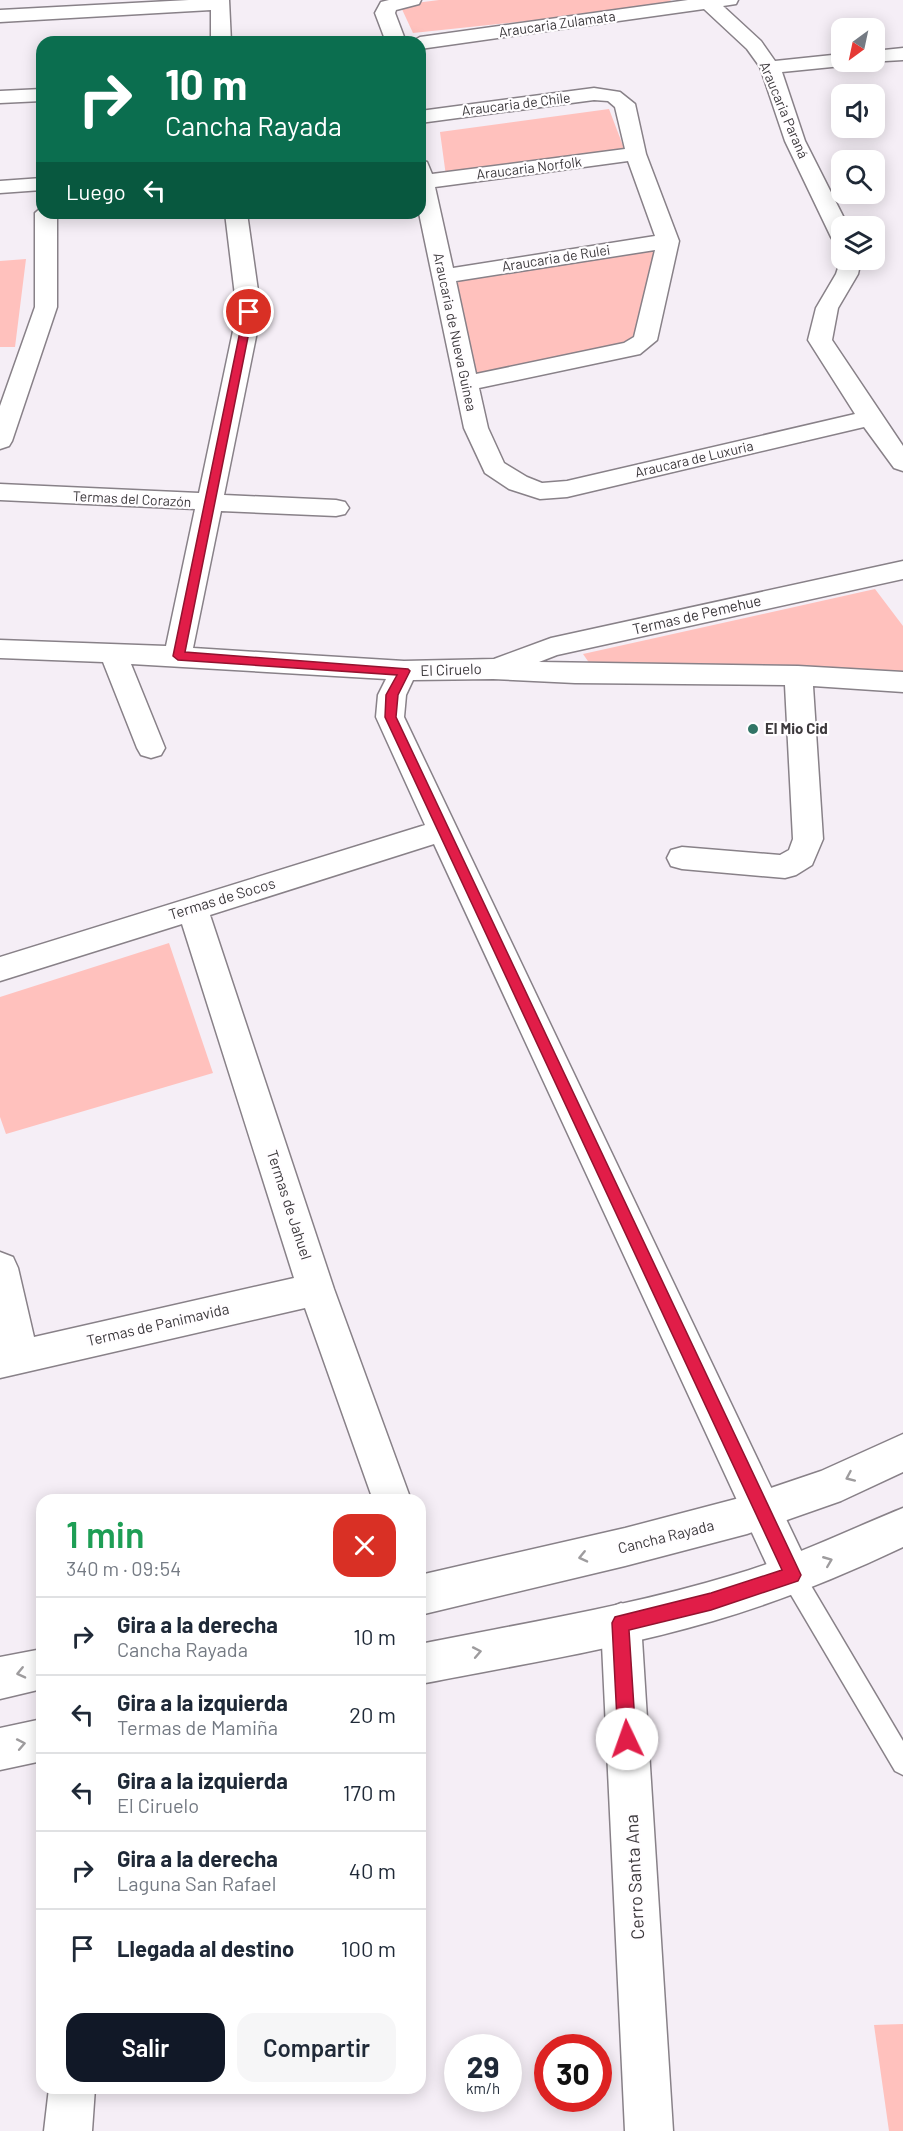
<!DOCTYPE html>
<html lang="es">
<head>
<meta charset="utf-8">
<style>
	body { margin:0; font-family:Barlow,sans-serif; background:#f6f6f7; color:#1f2937; height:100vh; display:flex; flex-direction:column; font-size:22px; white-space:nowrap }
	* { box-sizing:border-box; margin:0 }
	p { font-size:20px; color:#747a83 }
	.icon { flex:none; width:33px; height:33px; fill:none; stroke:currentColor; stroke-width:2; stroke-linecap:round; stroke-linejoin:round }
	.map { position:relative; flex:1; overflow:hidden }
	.side { position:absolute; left:36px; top:1494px; width:390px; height:600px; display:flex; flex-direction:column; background:#fff; border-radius:18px; box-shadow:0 3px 15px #0003 }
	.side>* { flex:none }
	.guide { position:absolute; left:36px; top:36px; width:390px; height:183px; border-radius:18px; box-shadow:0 3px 15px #0003; background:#0b6e4f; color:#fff; overflow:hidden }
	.needle { width:39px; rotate:213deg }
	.buttons { position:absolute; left:831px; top:18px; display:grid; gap:12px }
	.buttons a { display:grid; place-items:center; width:54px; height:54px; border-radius:12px; background:#fff; box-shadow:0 3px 15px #0003; font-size:30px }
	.speed { position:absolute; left:444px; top:2034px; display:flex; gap:12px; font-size:30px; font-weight:700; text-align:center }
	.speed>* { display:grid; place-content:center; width:78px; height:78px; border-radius:50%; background:#fff; box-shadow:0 3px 15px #0003; line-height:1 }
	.speed small { font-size:15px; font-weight:400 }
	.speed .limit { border:9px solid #d22; background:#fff; color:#111 }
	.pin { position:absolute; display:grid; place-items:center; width:51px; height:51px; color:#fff; margin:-26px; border:3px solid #fff; border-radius:50%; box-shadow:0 2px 6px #0007 }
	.me { position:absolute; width:66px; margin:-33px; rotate:357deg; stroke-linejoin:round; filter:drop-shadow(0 0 4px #0008) }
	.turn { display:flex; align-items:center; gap:21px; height:126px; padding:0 30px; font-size:27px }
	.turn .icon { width:78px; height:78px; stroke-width:2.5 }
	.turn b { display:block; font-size:42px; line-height:51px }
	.then { display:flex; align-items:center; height:57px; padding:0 30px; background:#0003; gap:12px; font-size:22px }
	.round { display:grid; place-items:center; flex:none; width:63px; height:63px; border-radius:18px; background:#f6f6f7 }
	.overview { display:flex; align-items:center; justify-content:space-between; height:102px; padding:0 30px }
	h1 { font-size:36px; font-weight:600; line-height:45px; color:#1e9e55 }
	.button { display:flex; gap:12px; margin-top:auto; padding:12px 30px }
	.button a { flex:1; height:69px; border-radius:18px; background:#111827; color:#fff; font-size:24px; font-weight:600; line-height:69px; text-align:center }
	.button a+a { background:#f6f6f7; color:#1f2937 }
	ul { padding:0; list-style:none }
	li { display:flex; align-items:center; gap:18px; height:78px; padding:0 30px; border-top:2px solid #e0e1e3 }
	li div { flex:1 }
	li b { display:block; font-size:22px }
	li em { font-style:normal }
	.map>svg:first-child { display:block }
</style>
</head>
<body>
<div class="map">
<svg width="903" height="2131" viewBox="0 0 903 2131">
	<rect width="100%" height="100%" fill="#f5eef6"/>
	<!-- green -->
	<path fill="#ffc1bd" d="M 439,0 L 670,0 L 677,5 L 413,33 L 400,5 Z
		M 609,109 L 625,151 L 446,176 L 440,132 Z
		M 660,246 L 638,338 L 625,346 L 474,377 L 449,278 Z
		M 26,259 L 15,347 L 0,347 L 0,261 Z
		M 875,589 L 903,626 L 903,674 L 592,667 L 583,654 Z
		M 169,943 L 213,1073 L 6,1134 L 0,1117 L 0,997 Z
		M 903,2024 L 903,2131 L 889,2131 L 874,2025 Z"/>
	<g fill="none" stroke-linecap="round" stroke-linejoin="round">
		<defs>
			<path id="service" d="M 792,1564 L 800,1567 L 903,1741 L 903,1775 L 895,1771 L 784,1583 L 781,1575 L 784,1567 Z"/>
			<path id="minor" d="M 189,0 L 229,0 L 231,42 L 211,42 L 211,10 L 0,22 L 0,10 Z
				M 389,0 L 421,0 L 419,4 L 396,10 L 395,13 L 406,42 L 386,42 L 375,13 L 381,2 Z
				M 688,0 L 738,0 L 736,4 L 723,6 L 761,41 L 775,61 L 842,54 L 842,62 L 851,62 L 842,66 L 782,72 L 805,141 L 848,226 L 842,226 L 842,243 L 834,242 L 831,237 L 785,141 L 760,67 L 747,49 L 704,9 L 420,49 L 420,42 L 411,42 L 420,37 Z
				M 903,48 L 903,60 L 868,62 L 874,62 L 874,51 Z
				M 594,88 L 620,92 L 635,104 L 646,154 L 679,241 L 657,340 L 640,354 L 479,388 L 488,428 L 504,463 L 527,477 L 542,483 L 567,481 L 855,414 L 808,340 L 816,308 L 836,274 L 842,256 L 842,260 L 861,260 L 858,274 L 838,308 L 832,340 L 903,446 L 903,471 L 894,468 L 864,427 L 567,497 L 540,499 L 509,489 L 485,473 L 464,428 L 419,213 L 420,160 L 427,162 L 432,174 L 625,149 L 615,107 L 608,101 L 594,100 L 420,123 L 420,111 ZM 628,161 L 655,236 L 453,268 L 435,187 ZM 655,250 L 634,337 L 624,343 L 476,374 L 456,281 Z
				M 42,89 L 42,101 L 0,103 L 0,91 Z
				M 42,178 L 42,190 L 0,193 L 0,181 Z
				M 42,207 L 42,213 L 57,213 L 57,307 L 12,441 L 9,446 L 0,449 L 0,406 L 35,307 L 35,213 Z
				M 225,213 L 247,213 L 261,312 L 224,495 L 336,500 L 345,502 L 349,508 L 345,514 L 336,516 L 221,511 L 193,648 L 404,661 L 494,659 L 551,638 L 903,561 L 903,579 L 557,655 L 539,662 L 798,666 L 903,672 L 903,692 L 813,686 L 823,839 L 812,865 L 796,875 L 785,878 L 682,869 L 671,866 L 667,858 L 671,850 L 682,847 L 780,855 L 789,850 L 793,839 L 785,685 L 575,683 L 493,679 L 413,680 L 406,695 L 404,717 L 806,1561 L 812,1575 L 806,1589 L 792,1595 L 778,1589 L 434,844 L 210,915 L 334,1289 L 411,1500 L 373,1500 L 305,1308 L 0,1378 L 0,1252 L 13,1257 L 18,1268 L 34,1337 L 294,1278 L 182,924 L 0,981 L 0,957 L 425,825 L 376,717 L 378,695 L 386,679 L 131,664 L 165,748 L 161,755 L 151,758 L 141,755 L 137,748 L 103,662 L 0,658 L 0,640 L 166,646 L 195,509 L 0,500 L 0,484 L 199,493 L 237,312 Z
				M 621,1603 L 635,1609 L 641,1623 L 673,2131 L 625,2131 L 601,1623 L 607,1609 Z
				M 49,2088 L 95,2088 L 92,2131 L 44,2131 Z"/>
			<path id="tertiary" d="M 903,1434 L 903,1472 L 841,1501 L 747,1534 L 625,1566 L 420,1615 L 420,1575 L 625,1528 L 747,1496 L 821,1471 Z
				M 903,1508 L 903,1547 C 842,1576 778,1602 713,1621 C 617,1649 518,1665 420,1684 L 420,1644 C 524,1623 631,1606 733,1575 C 792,1558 846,1531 903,1508 Z
				M 42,1649 L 42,1689 L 0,1699 L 0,1657 Z
				M 42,1719 L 42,1761 L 0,1770 L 0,1728 Z"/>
		</defs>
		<!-- service casing -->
		<use href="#service" stroke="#888188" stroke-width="3"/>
		<!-- minor casing -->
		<use href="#minor" stroke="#888188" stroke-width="3"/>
		<!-- tertiary casing -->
		<use href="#tertiary" stroke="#888188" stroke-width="3"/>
		<!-- service -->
		<use href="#service" fill="#fff" fill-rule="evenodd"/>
		<!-- minor -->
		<use href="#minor" fill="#fff" fill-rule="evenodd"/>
		<!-- tertiary -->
		<use href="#tertiary" fill="#fff" fill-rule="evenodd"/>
	</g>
	<!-- one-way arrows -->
	<defs><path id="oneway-chevron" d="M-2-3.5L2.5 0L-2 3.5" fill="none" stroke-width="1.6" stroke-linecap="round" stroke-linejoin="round" transform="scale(1.5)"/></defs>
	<g stroke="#9e9c9e">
		<use href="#oneway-chevron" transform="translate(850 1477) rotate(156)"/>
		<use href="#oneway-chevron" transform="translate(583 1557) rotate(167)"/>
		<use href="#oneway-chevron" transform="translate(828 1561) rotate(-22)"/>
		<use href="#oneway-chevron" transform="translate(477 1652) rotate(-11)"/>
		<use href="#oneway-chevron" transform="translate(21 1673) rotate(167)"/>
		<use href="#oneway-chevron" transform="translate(21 1744) rotate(-11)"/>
	</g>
	<!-- route -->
	<path fill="#e11d48" stroke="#92132f" stroke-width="1.5" d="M 249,309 L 253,312 L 185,652 L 408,669 L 410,671 L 398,695 L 396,717 L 801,1575 L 798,1581 L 711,1610 L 629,1630 L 636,1739 L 633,1745 L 627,1747 L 621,1745 L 618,1739 L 612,1623 L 615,1617 L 711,1593 L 782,1570 L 385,717 L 386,695 L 397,675 L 178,660 L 173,656 L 244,312 Z"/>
	<!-- markers -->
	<circle fill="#317466" stroke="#fffdff" stroke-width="2" cx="753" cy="729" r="6"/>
	<g text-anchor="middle" stroke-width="4.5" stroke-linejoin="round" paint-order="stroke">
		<!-- far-street labels -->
		<g font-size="14" fill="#3c393c" stroke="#fffdff">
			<text transform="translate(557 24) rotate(-8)" y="5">Araucaria Zulamata</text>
			<text transform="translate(516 104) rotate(-7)" y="5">Araucaria de Chile</text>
			<text transform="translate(784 110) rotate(67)" y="5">Araucaria Paraná</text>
			<text transform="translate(529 168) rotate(-7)" y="5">Araucaria Norfolk</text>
			<text transform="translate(556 258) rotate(-9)" y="5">Araucaria de Rulei</text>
			<text transform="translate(455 332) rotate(78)" y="5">Araucaria de Nueva Guinea</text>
			<text transform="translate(694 459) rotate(-13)" y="5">Araucara de Luxuria</text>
			<text transform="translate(132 499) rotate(3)" y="5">Termas del Corazón</text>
		</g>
		<!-- street labels -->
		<g font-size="15" fill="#3c393c" stroke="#fffdff">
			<text transform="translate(697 615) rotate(-13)" y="5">Termas de Pemehue</text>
			<text transform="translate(451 670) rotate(-2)" y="5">El Ciruelo</text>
			<text transform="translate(222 899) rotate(-17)" y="5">Termas de Socos</text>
			<text transform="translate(289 1205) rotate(72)" y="5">Termas de Jahuel</text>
			<text transform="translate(158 1325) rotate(-13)" y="5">Termas de Panimavida</text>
			<text transform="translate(666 1537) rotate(-14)" y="5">Cancha Rayada</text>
		</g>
		<!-- poi labels -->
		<g font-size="15" font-weight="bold" fill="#3c393c" stroke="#fffdff" text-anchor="start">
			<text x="765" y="734">El Mio Cid</text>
		</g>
		<!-- near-street labels -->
		<g font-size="18" fill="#3c393c" stroke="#fffdff">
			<text transform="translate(635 1877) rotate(-93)" y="6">Cerro Santa Ana</text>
		</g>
	</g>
</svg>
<div class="buttons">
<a><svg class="needle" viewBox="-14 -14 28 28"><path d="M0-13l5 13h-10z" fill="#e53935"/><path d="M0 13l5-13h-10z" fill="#747a83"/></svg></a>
<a><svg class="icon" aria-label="sound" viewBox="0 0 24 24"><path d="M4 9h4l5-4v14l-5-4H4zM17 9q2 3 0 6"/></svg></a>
<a><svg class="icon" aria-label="search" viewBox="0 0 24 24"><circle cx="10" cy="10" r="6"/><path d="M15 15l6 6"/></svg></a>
<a><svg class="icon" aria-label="layers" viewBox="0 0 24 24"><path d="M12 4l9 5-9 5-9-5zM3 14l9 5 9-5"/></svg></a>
</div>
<div class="speed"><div>29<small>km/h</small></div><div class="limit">30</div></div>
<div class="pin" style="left:249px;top:312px;background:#d93025"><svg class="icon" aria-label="arrive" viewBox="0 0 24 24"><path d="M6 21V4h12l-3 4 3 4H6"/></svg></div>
<svg class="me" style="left:627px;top:1739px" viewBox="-20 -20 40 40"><circle r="19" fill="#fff"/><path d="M0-13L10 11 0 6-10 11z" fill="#e11d48"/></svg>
<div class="guide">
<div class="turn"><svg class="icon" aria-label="right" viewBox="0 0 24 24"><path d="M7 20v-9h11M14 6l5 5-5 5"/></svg><div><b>10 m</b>Cancha Rayada</div></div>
<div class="then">Luego<svg class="icon" aria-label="left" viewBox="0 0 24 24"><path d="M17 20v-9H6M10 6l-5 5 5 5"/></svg></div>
</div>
<section class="side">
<div class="overview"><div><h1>1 min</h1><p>340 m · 09:54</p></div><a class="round" style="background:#d93025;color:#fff"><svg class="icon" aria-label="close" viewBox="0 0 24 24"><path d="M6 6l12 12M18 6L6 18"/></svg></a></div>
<ul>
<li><svg class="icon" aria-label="right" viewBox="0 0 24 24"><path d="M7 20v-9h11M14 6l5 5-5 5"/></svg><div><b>Gira a la derecha</b><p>Cancha Rayada</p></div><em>10 m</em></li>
<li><svg class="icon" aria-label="left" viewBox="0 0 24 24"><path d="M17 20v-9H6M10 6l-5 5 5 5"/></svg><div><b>Gira a la izquierda</b><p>Termas de Mamiña</p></div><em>20 m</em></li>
<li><svg class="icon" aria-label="left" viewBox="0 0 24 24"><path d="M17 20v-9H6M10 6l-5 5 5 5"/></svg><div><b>Gira a la izquierda</b><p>El Ciruelo</p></div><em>170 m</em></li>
<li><svg class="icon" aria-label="right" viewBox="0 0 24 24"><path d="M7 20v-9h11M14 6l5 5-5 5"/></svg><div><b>Gira a la derecha</b><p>Laguna San Rafael</p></div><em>40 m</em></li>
<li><svg class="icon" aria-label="arrive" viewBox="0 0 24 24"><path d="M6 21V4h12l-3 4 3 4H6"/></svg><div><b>Llegada al destino</b></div><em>100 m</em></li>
</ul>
<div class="button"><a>Salir</a><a>Compartir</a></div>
</section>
</div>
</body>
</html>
